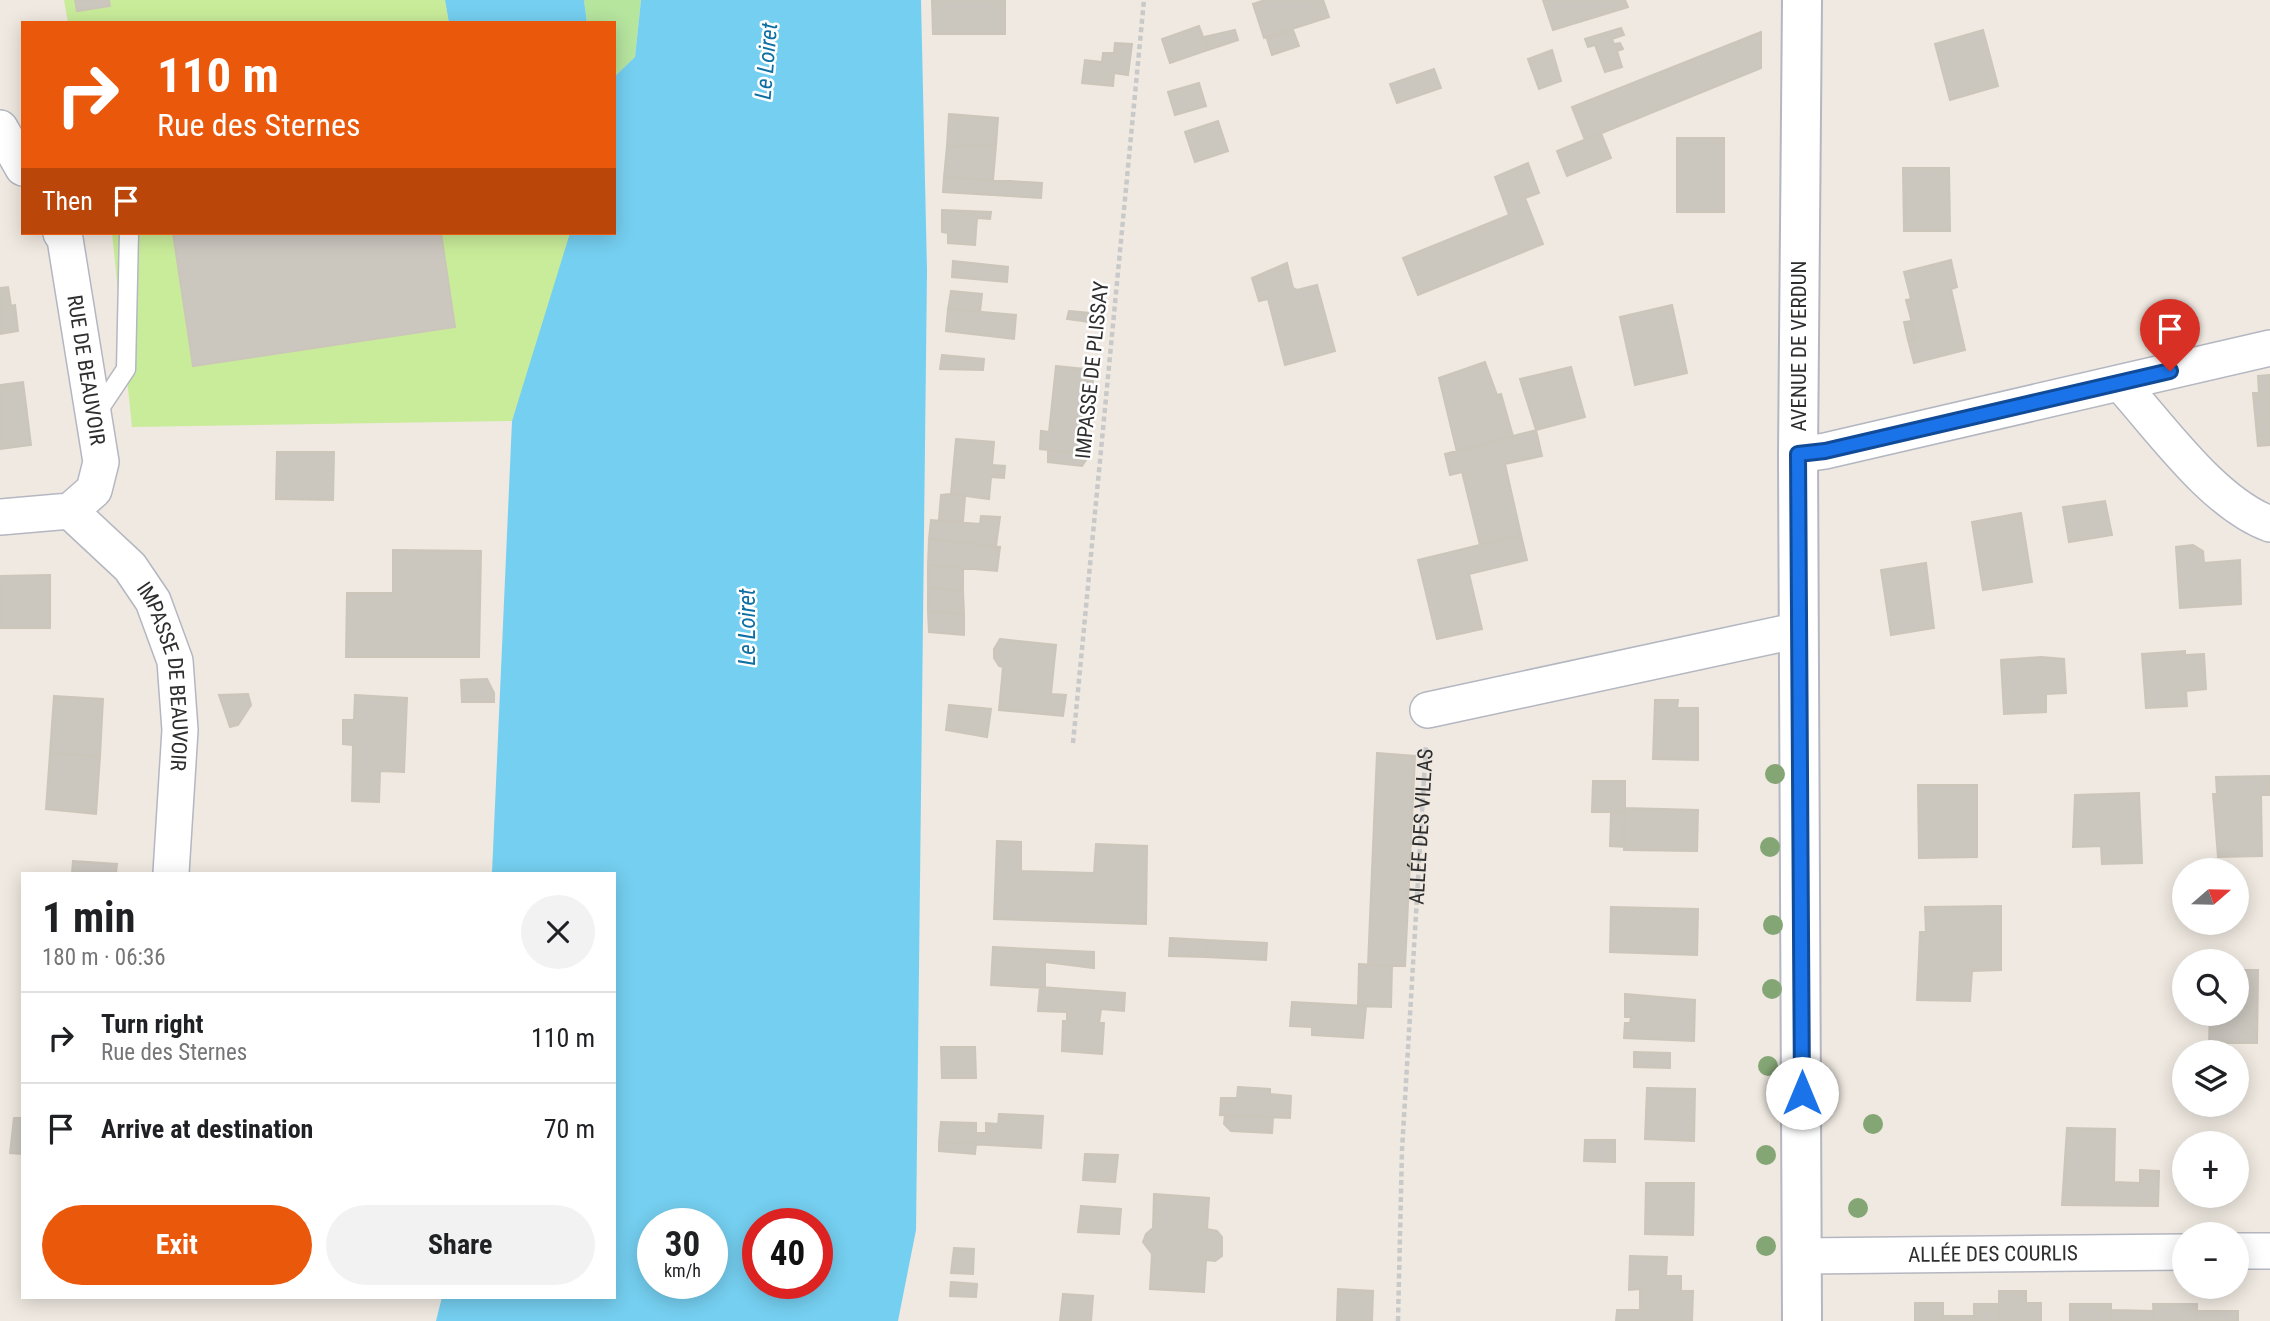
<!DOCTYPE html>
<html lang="en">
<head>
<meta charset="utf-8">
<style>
	body { margin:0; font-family:"Roboto Condensed",sans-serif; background:#f2f2f2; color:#202124; height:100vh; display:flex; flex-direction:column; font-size:26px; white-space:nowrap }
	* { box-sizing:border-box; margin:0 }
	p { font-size:23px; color:#757577 }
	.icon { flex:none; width:38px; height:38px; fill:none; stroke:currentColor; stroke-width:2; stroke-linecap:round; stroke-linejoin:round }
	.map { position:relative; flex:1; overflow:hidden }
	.panel { position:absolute; left:21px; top:872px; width:595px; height:427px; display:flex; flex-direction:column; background:#fff; border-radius:0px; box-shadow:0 4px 18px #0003 }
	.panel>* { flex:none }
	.hud { position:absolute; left:21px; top:21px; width:595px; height:214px; border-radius:0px; box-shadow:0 4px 18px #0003; background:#ea580c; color:#fff; overflow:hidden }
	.needle { width:46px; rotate:70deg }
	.tools { position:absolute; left:2172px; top:858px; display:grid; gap:14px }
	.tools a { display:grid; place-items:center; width:77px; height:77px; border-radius:50%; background:#fff; box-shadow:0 4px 18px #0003; font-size:35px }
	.speed { position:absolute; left:637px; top:1208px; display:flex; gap:14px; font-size:35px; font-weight:700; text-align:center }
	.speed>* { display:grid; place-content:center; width:91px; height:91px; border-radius:50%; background:#fff; box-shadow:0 4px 18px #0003; line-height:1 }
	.speed small { font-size:18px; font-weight:400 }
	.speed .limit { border:10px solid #d22; background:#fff; color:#111 }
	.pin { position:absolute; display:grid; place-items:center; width:60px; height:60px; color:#fff; margin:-72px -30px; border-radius:50% 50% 50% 0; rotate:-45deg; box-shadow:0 0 7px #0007 }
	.pin .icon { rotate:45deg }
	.me { position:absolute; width:77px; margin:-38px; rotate:0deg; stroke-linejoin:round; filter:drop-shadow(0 0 5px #0008) }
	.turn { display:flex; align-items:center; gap:24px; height:147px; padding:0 21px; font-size:32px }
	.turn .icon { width:91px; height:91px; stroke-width:2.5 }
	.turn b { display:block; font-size:49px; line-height:60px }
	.then { display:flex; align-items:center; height:66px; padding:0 21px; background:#0003; gap:14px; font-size:26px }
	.round { display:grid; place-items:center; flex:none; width:74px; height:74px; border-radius:37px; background:#f2f2f2 }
	.summary { display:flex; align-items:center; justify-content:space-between; height:119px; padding:0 21px }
	h1 { font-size:42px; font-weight:700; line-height:52px }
	.primary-button { display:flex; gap:14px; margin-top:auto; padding:14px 21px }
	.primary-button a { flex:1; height:80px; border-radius:42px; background:#ea580c; color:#fff; font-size:28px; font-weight:700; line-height:80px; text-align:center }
	.primary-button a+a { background:#f2f2f2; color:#202124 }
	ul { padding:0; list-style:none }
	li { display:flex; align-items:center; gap:21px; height:91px; padding:0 21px; border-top:2px solid #e0e0e0 }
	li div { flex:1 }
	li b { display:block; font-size:26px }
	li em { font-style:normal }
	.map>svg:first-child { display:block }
</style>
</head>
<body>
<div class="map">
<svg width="2270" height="1321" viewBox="0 0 2270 1321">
	<rect width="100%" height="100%" fill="#efe9e1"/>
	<!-- green -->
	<path fill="#b6e59e" d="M 584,0 L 641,0 L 635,57 L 614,77 L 614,23 L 587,23 Z"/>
	<!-- pitch -->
	<path fill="#c9ec9a" d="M 64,0 L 445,0 L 449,23 L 68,23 Z
		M 112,233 L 573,233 L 512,421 L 132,427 Z"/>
	<!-- water -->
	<path fill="#75cff0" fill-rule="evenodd" d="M 445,0 L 584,0 L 587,23 L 449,23 Z
		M 641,0 L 921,0 L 927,271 L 916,1230 L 898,1321 L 436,1321 L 442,1297 L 614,1297 L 614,873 L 492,873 L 512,421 L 570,233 L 614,233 L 614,77 L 635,57 ZM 653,1223 L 712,1223 L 712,1283 L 653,1283 ZM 758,1223 L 817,1223 L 817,1283 L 758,1283 Z"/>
	<!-- building -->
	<path fill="#cbc7bf" stroke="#cbc5ba" stroke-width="2" d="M 75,0 L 109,0 L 110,6 L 77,11 Z
		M 932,0 L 1005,0 L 1005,34 L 933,34 Z
		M 1265,0 L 1323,0 L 1329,17 L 1264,38 L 1253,4 Z
		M 1543,0 L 1625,0 L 1628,7 L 1553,30 Z
		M 1199,26 L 1208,50 L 1170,63 L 1162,39 Z
		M 1621,28 L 1624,35 L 1612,39 L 1614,44 L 1620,43 L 1623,49 L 1617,51 L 1622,67 L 1605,72 L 1595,45 L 1588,47 L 1585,39 Z
		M 1235,30 L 1238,40 L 1208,50 L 1204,37 Z
		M 1293,30 L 1299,46 L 1272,55 L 1267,39 Z
		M 1983,30 L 1998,86 L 1950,100 L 1935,44 Z
		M 1761,32 L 1761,68 L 1585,140 L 1572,107 Z
		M 1115,43 L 1132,44 L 1128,75 L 1114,73 L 1113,86 L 1082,83 L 1085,60 L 1102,62 L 1103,53 L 1114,53 Z
		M 1552,50 L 1561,81 L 1539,89 L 1528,59 Z
		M 1434,69 L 1441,88 L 1397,103 L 1390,84 Z
		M 1199,83 L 1206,106 L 1175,115 L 1168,92 Z
		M 949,114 L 998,118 L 996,145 L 947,146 Z
		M 1218,121 L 1228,151 L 1195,162 L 1185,132 Z
		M 1601,133 L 1611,158 L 1567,176 L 1557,151 Z
		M 1677,138 L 1724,138 L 1724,212 L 1677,212 Z
		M 996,145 L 993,180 L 944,177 L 947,146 Z
		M 1528,163 L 1539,193 L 1525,198 L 1543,244 L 1418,295 L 1403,258 L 1509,215 L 1495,177 Z
		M 1903,168 L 1949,168 L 1950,231 L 1904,231 Z
		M 944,177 L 1042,183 L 1041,198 L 943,192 Z
		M 942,210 L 991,212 L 990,219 L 977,218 L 975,245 L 948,243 L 948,233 L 942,232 Z
		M 173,233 L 441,233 L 455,327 L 193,366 Z
		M 1951,260 L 1957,287 L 1951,289 L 1965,350 L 1914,363 L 1908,340 L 1916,338 L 1906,300 L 1911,299 L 1904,272 Z
		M 953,261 L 1008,267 L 1007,282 L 952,277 Z
		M 1287,263 L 1293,288 L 1297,290 L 1317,285 L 1335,351 L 1285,365 L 1268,299 L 1259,301 L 1252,278 Z
		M 8,287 L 11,306 L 15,305 L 18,331 L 0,334 L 0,288 Z
		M 951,291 L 982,294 L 980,312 L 948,309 Z
		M 1672,305 L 1687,373 L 1635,385 L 1620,317 Z
		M 948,309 L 1016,315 L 1014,339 L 946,331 Z
		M 1069,311 L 1090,313 L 1090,322 L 1067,319 Z
		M 1911,321 L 1916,338 L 1908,340 L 1904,322 Z
		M 942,355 L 984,359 L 983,370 L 940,369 Z
		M 1485,362 L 1497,395 L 1501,394 L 1513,436 L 1457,452 L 1439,378 Z
		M 1056,366 L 1094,370 L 1085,454 L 1040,449 L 1041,431 L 1049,432 Z
		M 1571,367 L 1585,417 L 1536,430 L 1520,379 Z
		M 2270,375 L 2270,435 L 2257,436 L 2253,393 L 2259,393 L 2258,376 Z
		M 23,382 L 31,445 L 0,449 L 0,385 Z
		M 1536,430 L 1542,456 L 1505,464 L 1521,535 L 1480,545 L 1462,472 L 1450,475 L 1445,454 Z
		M 2270,435 L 2270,445 L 2258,446 L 2257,436 Z
		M 956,439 L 994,442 L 992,465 L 1005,466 L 1004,478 L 991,477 L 989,499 L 951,494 Z
		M 1048,450 L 1085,454 L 1090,454 L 1082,466 L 1048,462 Z
		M 277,452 L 334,452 L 333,500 L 276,499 Z
		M 951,494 L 965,497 L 963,521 L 939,519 L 941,495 Z
		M 2105,501 L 2112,535 L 2069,542 L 2063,507 Z
		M 2021,513 L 2032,582 L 1983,590 L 1972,522 Z
		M 981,516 L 1000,517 L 996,546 L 929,539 L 931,520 L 980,524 Z
		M 1521,535 L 1527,560 L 1469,574 L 1482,629 L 1437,639 L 1418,560 Z
		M 929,539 L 1000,547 L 997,571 L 928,565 Z
		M 2193,545 L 2203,551 L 2204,563 L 2240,560 L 2241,604 L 2180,608 L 2176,547 Z
		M 393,550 L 481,551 L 479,657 L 346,657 L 347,593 L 393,593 Z
		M 1926,563 L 1934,628 L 1891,635 L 1881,570 Z
		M 928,565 L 963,568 L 963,591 L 928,588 Z
		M 50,575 L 50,628 L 0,628 L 0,576 Z
		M 928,588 L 963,591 L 964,614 L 928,612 Z
		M 928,612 L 964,614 L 964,635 L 929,632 Z
		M 1000,639 L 1056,645 L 1051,694 L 1066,695 L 1063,716 L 999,710 L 1003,667 L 999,666 L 994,658 L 994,649 Z
		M 2185,651 L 2185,655 L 2204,654 L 2206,689 L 2186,691 L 2187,706 L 2146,708 L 2142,654 Z
		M 2041,657 L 2064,659 L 2066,693 L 2046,694 L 2046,712 L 2004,714 L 2001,660 Z
		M 487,679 L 494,693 L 494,702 L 462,702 L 461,680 Z
		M 248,694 L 251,705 L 238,725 L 230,727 L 219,695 Z
		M 355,695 L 407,698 L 404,772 L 380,771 L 379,802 L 352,801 L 353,745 L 343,744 L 343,720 L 354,720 Z
		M 54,696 L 103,699 L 100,756 L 50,753 Z
		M 1655,700 L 1678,700 L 1677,708 L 1698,708 L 1698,760 L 1653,759 Z
		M 949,705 L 991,709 L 987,737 L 946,730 Z
		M 50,753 L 100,756 L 96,814 L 46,809 Z
		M 1377,753 L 1415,756 L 1405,966 L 1368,965 Z
		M 2269,776 L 2269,795 L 2261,795 L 2262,856 L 2218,857 L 2213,794 L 2217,794 L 2216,777 Z
		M 1593,781 L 1625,781 L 1625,812 L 1592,812 Z
		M 1918,785 L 1977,785 L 1977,857 L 1919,858 Z
		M 2139,793 L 2142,863 L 2102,864 L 2101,846 L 2073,847 L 2075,795 Z
		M 1625,808 L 1698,810 L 1697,851 L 1624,850 Z
		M 1611,812 L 1625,812 L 1625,847 L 1610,846 Z
		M 997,841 L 1021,842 L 1021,871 L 1094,873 L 1096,844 L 1147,846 L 1146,924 L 994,919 Z
		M 73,861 L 117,864 L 116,873 L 72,873 Z
		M 2001,906 L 2001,970 L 1972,971 L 1970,1001 L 1917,1000 L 1920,932 L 1926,932 L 1925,907 Z
		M 1611,907 L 1698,909 L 1697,955 L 1610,952 Z
		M 1170,938 L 1206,940 L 1206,957 L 1169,956 Z
		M 1206,940 L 1267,943 L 1266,960 L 1206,957 Z
		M 993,947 L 1094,952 L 1094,968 L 1045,962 L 1045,988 L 991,985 Z
		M 1359,964 L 1392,966 L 1391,1007 L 1358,1006 Z
		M 2236,970 L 2258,970 L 2257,1043 L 2209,1043 L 2210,1013 L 2236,1013 Z
		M 1040,987 L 1125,993 L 1124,1011 L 1101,1009 L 1099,1023 L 1104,1023 L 1102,1054 L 1062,1051 L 1063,1021 L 1067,1021 L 1067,1012 L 1038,1011 Z
		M 1625,994 L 1695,1000 L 1694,1041 L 1624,1038 L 1625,1023 L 1630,1023 L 1631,1017 L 1625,1017 Z
		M 1292,1002 L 1366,1006 L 1363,1038 L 1312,1035 L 1312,1027 L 1290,1026 Z
		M 941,1047 L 975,1047 L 976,1078 L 942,1078 Z
		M 1634,1052 L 1670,1053 L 1670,1068 L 1634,1067 Z
		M 1238,1087 L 1270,1089 L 1270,1094 L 1291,1096 L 1290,1118 L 1220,1115 L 1221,1098 L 1237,1098 Z
		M 1647,1088 L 1695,1089 L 1694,1141 L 1645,1139 Z
		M 999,1114 L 1043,1116 L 1041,1148 L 939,1142 L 941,1122 L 976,1123 L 976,1133 L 986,1133 L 986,1123 L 998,1124 Z
		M 1225,1115 L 1273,1117 L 1272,1133 L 1231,1131 L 1224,1124 Z
		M 14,1118 L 23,1118 L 23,1154 L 10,1153 Z
		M 2067,1128 L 2115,1129 L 2114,1182 L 2140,1183 L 2140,1170 L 2159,1171 L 2158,1206 L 2062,1205 Z
		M 1585,1140 L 1615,1140 L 1615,1162 L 1584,1161 Z
		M 939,1142 L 976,1144 L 975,1154 L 939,1151 Z
		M 1085,1154 L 1118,1155 L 1115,1182 L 1083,1180 Z
		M 1646,1183 L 1694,1183 L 1693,1235 L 1645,1234 Z
		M 1154,1194 L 1209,1198 L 1207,1229 L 1217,1231 L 1222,1237 L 1222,1256 L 1215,1261 L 1206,1260 L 1204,1292 L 1150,1289 L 1152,1254 L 1143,1242 L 1146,1234 L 1153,1228 Z
		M 1081,1206 L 1121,1209 L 1119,1234 L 1078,1232 Z
		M 954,1248 L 974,1249 L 973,1274 L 951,1273 Z
		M 1630,1256 L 1667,1257 L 1666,1276 L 1681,1276 L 1681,1291 L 1693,1291 L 1692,1321 L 1616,1321 L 1617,1310 L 1640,1310 L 1640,1289 L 1629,1290 Z
		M 951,1282 L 977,1284 L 976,1297 L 950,1296 Z
		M 1338,1289 L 1373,1291 L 1372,1321 L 1337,1321 Z
		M 1999,1291 L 2026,1291 L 2026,1303 L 2041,1303 L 2041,1321 L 1999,1321 Z
		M 1063,1294 L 1093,1296 L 1091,1321 L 1060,1321 Z
		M 1915,1303 L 1943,1303 L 1943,1316 L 1959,1316 L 1959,1321 L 1915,1321 Z
		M 1974,1304 L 1999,1304 L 1999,1321 L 1959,1321 L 1959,1316 L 1974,1316 Z
		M 2070,1304 L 2111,1304 L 2111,1321 L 2070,1321 Z
		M 2153,1304 L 2197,1304 L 2197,1321 L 2154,1321 Z
		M 2111,1310 L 2154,1311 L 2154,1321 L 2111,1321 Z
		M 2197,1311 L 2238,1311 L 2238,1321 L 2197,1321 Z"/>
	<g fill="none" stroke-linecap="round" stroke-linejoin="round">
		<defs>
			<path id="service" d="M 96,414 L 126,369 L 129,233"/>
			<g id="minor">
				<path d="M 0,128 L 23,168"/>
				<path d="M 2120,383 C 2161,428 2213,503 2270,524"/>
				<path d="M 1798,455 L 1825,451 L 2270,348"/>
				<path id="s2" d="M 70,511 L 130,567 L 153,601 L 175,661 L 180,730 L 171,873"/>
				<path d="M 0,517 L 70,511 L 94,490 L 101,462 L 65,239 L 61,233"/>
				<path d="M 1428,710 L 1799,630"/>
				<path d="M 2236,1251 L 2270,1251"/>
				<path id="s3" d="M 1804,1256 L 2184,1252"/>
			</g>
			<path id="tertiary" d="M 1802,0 L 1798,455 L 1802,1321"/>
		</defs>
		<!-- service casing -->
		<use href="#service" stroke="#b4b7c1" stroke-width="21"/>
		<!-- minor casing -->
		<use href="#minor" stroke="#b4b7c1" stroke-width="38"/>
		<!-- tertiary casing -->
		<use href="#tertiary" stroke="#b4b7c1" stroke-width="42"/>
		<!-- path -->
		<g stroke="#c9c9c9" stroke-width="4.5" stroke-dasharray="5 3.5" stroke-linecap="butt">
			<path d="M 1073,743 L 1144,0"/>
			<path id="s1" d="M 1398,1321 L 1402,1150 L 1426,745"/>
		</g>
		<!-- service -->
		<use href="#service" stroke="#fff" stroke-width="18"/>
		<!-- minor -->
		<use href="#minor" stroke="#fff" stroke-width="35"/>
		<!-- tertiary -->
		<use href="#tertiary" stroke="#fff" stroke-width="38"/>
	</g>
	<!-- trees -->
	<g fill="#84a574">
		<circle cx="1775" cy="774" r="10"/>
		<circle cx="1770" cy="847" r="10"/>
		<circle cx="1773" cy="925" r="10"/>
		<circle cx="1772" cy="989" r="10"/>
		<circle cx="1768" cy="1066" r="10"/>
		<circle cx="1873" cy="1124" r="10"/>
		<circle cx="1766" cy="1155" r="10"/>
		<circle cx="1858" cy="1208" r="10"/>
		<circle cx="1766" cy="1246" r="10"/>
	</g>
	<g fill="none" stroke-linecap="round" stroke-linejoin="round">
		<defs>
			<path id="route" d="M 1802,1093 L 1798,454 L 1825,451 L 2170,371"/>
		</defs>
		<!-- route casing -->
		<use href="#route" stroke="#114b97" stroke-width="18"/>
		<!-- route -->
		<use href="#route" stroke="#1a73e8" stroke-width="12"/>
	</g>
	<g text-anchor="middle" stroke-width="5" stroke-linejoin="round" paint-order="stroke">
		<!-- street labels -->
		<g font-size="21" fill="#2e2e2e" stroke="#fff">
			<text transform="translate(1799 346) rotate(-90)" y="7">AVENUE DE VERDUN</text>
			<text transform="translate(86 370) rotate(81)" y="7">RUE DE BEAUVOIR</text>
			<text transform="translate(1092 370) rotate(-84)" y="7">IMPASSE DE PLISSAY</text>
			<text dy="7" stroke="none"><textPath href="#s2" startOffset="200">IMPASSE DE BEAUVOIR</textPath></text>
			<text dy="7" stroke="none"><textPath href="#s1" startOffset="495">ALLÉE DES VILLAS</textPath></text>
			<text dy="7" stroke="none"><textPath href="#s3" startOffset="189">ALLÉE DES COURLIS</textPath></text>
		</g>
		<!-- water labels -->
		<g font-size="23" font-style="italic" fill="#0d6fa3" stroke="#fff">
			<text transform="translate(766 61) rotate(-85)" y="8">Le Loiret</text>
			<text transform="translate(747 627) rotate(-90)" y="8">Le Loiret</text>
		</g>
	</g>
</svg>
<div class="tools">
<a><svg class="needle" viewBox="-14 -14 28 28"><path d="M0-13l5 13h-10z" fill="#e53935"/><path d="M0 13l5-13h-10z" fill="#757577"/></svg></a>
<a><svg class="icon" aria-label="search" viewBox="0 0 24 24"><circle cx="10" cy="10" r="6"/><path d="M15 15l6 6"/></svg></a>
<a><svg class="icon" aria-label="layers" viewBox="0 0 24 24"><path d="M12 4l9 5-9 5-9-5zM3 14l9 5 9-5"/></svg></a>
<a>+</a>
<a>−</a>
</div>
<div class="speed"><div>30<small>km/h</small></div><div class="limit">40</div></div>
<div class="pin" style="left:2170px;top:371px;background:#d93025"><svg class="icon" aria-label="arrive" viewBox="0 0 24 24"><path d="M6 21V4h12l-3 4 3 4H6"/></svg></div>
<svg class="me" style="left:1802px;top:1093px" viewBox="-20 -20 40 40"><circle r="19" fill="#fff"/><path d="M0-13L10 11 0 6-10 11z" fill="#1a73e8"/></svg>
<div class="hud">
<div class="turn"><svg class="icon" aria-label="right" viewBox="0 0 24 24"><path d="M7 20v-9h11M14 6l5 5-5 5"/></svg><div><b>110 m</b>Rue des Sternes</div></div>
<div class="then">Then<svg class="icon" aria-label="arrive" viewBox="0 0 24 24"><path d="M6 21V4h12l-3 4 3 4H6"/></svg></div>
</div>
<section class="panel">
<div class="summary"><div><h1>1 min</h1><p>180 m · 06:36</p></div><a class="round"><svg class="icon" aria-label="close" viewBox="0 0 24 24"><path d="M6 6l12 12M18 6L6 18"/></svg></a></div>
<ul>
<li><svg class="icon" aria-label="right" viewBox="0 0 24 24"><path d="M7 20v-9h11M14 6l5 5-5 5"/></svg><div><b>Turn right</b><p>Rue des Sternes</p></div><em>110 m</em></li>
<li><svg class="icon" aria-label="arrive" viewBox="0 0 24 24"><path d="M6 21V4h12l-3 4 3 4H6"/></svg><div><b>Arrive at destination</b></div><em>70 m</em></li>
</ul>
<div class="primary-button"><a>Exit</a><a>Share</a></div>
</section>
</div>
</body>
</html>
